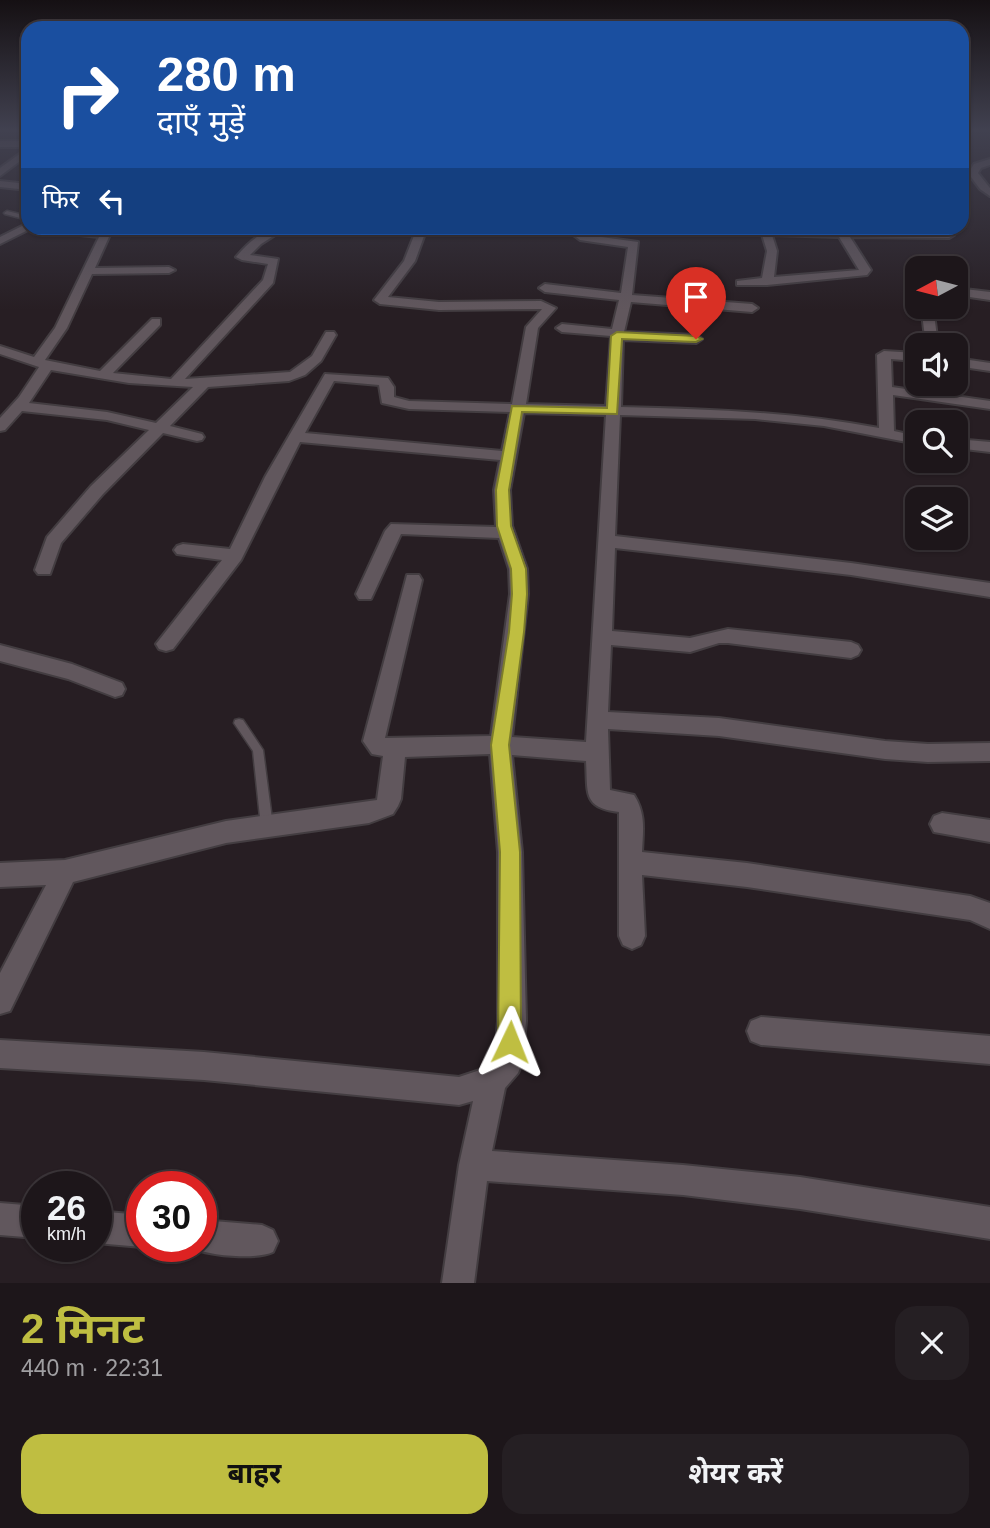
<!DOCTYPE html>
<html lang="hi">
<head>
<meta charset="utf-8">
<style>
	body { margin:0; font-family:Arial,"Noto Sans Devanagari",sans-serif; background:#251f23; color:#f1f3f6; height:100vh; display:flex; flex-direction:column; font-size:26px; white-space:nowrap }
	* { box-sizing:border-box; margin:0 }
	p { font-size:23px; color:#a09fa2 }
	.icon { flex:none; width:38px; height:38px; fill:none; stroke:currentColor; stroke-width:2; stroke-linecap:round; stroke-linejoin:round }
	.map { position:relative; height:1283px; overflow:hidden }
	.drawer { display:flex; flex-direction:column; background:#1d161a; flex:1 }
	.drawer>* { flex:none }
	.top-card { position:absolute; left:21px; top:21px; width:948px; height:214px; border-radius:21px; box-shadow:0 2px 5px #0004,0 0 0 2px #3b3539; background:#1a4fa0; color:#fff; overflow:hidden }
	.needle { width:46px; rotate:263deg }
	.controls { position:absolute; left:905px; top:256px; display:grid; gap:14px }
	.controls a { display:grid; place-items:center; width:63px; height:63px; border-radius:14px; background:#1d161a; box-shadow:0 2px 5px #0004,0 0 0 2px #3b3539; font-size:35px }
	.speed { position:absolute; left:21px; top:1171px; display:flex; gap:14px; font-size:35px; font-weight:700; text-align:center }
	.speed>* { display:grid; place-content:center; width:91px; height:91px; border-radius:50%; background:#1d161a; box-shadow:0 2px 5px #0004,0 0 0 2px #3b3539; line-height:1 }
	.speed small { font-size:18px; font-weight:400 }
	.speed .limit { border:10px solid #d22; background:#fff; color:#111 }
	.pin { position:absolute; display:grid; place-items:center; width:60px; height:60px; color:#fff; margin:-72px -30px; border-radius:50% 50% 50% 0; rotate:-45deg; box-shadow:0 0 7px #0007 }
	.pin .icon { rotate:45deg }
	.me { position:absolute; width:77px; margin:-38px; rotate:2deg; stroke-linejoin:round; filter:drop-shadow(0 0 5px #0008) }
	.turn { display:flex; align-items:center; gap:24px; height:147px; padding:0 21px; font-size:32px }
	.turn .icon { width:91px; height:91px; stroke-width:2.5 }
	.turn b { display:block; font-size:49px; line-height:60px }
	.then { display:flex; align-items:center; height:66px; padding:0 21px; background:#0003; gap:14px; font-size:26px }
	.round { display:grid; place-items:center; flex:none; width:74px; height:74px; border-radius:21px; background:#251f23 }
	.head { display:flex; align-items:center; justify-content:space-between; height:119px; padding:0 21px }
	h1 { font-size:42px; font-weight:700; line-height:52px; color:#bfbe41 }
	.primary-button { display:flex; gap:14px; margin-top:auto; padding:14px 21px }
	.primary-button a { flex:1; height:80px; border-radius:21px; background:#bfbe41; color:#111; font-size:28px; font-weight:700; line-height:80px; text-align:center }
	.primary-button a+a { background:#251f23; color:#f1f3f6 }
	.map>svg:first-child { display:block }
</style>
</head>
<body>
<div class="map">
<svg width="990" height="1283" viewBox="0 0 990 1283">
	<rect width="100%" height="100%" fill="#271e23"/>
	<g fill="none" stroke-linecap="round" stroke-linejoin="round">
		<defs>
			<path id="lane" d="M 7,211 L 28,216 L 28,220 L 5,214 L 4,213 Z
				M 239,719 L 243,720 L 263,750 L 273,827 L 271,831 L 267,832 L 263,831 L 261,827 L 253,751 L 234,723 L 235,720 Z"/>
			<path id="street" d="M 0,141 L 28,141 L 28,147 L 0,147 Z
				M 28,148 L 28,155 L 0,176 L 0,168 Z
				M 990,159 L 990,165 L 981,168 L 978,173 L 990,188 L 990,196 L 980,189 L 968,173 L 974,164 Z
				M 0,181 L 28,184 L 28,190 L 0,187 Z
				M 28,223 L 28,228 L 32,228 L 0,244 L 0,237 Z
				M 36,228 L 102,231 L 103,228 L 113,228 L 95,268 L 169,267 L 175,270 L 169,273 L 92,274 L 67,328 L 45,360 L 100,371 L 152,319 L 160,319 L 160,325 L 113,373 L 171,379 L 263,280 L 268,264 L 242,260 L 236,257 C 249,242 266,226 286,228 L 261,244 L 250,255 L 278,259 L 273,283 L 185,379 L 290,372 L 312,356 L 326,332 L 334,332 L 336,335 L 321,361 L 305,375 L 289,381 L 208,387 L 170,426 L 202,434 L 204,437 L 202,440 L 197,441 L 163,433 L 103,494 L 61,543 L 50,574 L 38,574 L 35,570 L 47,537 L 91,486 L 149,430 L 107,420 L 22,411 L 5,430 L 0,431 L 0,418 L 19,397 L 39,367 L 0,354 L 0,346 L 34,357 L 55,328 L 99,237 L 41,231 ZM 51,370 L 129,383 L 193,387 L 156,423 L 107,412 L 29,403 Z
				M 417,228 L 427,228 L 415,261 L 388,297 L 439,302 L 541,301 L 556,308 L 538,328 L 526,404 L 606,406 L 611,336 L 562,332 L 556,328 L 562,324 L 612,329 L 619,300 L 545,292 L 539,288 L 545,284 L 621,293 L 628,247 L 580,240 L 564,228 L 575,228 L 587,235 L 638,242 L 632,295 L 752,304 L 758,308 L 752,312 L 631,302 L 624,332 L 696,335 L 702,339 L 696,343 L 623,340 L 621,407 C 708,409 793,412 879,428 L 877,355 L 884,351 L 917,353 L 917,361 L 891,359 L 892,387 L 990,401 L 990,409 L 893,395 L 894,431 L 917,436 L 917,444 L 824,426 L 755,419 L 620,415 L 615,536 L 851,563 L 990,583 L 990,597 L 851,575 L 615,548 L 612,631 L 690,638 L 728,629 L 851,642 L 858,645 L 861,650 L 858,655 L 851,658 L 728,643 L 719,643 L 690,652 L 611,645 L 608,712 L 719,718 L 885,741 L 928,744 L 990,743 L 990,761 L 928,762 L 885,759 L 719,736 L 608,729 L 610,790 L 634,795 C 646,814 643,830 642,852 L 747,863 L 970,896 L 990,903 L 990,929 L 970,920 L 747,887 L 642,875 L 645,936 L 641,945 L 632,949 L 623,945 L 619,936 L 619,812 C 582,808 588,792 586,761 L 512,755 L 522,852 L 526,1021 L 522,1063 L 518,1073 L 505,1088 L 492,1151 L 683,1165 L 800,1177 L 990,1207 L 990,1239 L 800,1209 L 683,1195 L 487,1181 L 474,1283 L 442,1283 L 459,1165 L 473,1101 L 459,1105 L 204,1080 L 0,1068 L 0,1040 L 204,1052 L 459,1077 L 483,1069 L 495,1057 L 498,1021 L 498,852 L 490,754 L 405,757 L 401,799 L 398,806 L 393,814 L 369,823 L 226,843 L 73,882 L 10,1011 L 0,1014 L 0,973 L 46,885 L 0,887 L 0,863 L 65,860 L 226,821 L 377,800 L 383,756 L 372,754 L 363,741 L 407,575 L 419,575 L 422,580 L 385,738 L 491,736 L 510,594 L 509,569 L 499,538 L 401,534 L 371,599 L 359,599 L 356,594 L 385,531 L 391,524 L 496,527 L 494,490 L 500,460 L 300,442 L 241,560 L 173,649 L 166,651 L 159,649 L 156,644 L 222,560 L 177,554 L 174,550 L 177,546 L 183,544 L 230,549 L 265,477 L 325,374 L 388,378 L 394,387 L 394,397 L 409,401 L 512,404 L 526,327 L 542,309 L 439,310 L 380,304 L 374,300 L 404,261 ZM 334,381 L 379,385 L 382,403 L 409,409 L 510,412 L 502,451 L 305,433 ZM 524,413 L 606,415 L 586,742 L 512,737 L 528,594 L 527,569 L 512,526 L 510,490 Z
				M 760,228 L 940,232 L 937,228 L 947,228 L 954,235 L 949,238 L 850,237 L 871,270 L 867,275 L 767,285 L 737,285 L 737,281 L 762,278 L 767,251 ZM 772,235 L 839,237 L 859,270 L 774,277 L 777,251 Z
				M 956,288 L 990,292 L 990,300 L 956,295 Z
				M 921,306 L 933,306 L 938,345 L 926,345 Z
				M 956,358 L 990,363 L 990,371 L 956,366 Z
				M 956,439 L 990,442 L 990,452 L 956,448 Z
				M 0,645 L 72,664 L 122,683 L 125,689 L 122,695 L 115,697 L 68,679 L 0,661 Z
				M 942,813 L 990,820 L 990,842 L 934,832 L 930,824 L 934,816 Z
				M 761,1017 L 990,1036 L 990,1064 L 761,1045 L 751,1041 L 747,1031 L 751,1021 Z
				M 0,1203 L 37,1206 L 37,1238 L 0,1235 Z
				M 96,1211 L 142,1215 L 142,1246 L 144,1246 L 142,1247 L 96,1243 Z
				M 201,1220 L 262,1225 L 273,1230 L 278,1241 L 273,1252 C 256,1260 205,1256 189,1246 L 201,1246 Z"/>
		</defs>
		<!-- lane casing -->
		<use href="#lane" stroke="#433d41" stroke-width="3"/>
		<!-- street casing -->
		<use href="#street" stroke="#433d41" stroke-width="4"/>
		<!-- lane -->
		<use href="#lane" fill="#61575d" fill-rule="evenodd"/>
		<!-- street -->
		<use href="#street" fill="#61575d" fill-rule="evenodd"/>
	</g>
	<!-- sky -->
	<linearGradient id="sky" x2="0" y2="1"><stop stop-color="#151013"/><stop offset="0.42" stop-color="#414150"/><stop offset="1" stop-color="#414150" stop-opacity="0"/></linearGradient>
	<rect width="990" height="310" fill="url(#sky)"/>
	<!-- route -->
	<path fill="#bfbe41" stroke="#7c7c2a" stroke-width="2" d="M 617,332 L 696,336 L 702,339 L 696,342 L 622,339 L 617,414 L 522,412 L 509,490 L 511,526 L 526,569 L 527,594 L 524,632 L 509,745 L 520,852 L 521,1042 L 518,1050 L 510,1054 L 502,1050 L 498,1042 L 500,852 L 491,745 L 509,632 L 512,594 L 511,569 L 497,526 L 496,490 L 512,406 L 607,408 L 611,336 Z"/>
</svg>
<div class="controls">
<a><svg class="needle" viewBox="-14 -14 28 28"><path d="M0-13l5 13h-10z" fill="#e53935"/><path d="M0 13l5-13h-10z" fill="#a09fa2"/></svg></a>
<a><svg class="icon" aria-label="sound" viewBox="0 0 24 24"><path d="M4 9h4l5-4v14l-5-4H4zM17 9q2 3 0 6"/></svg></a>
<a><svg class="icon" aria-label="search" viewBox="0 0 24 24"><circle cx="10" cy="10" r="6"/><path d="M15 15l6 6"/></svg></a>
<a><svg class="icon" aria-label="layers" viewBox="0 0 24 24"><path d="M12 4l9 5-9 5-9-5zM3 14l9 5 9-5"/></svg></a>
</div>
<div class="speed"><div>26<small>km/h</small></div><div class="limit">30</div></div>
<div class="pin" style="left:696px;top:339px;background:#d93025"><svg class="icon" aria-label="arrive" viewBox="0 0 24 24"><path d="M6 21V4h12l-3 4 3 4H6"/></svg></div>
<svg class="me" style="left:510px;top:1042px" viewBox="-20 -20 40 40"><path d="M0-17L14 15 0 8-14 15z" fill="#bfbe41" stroke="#fff" stroke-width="4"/></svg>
<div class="top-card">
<div class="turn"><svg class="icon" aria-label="right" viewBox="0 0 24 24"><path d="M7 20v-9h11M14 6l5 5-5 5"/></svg><div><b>280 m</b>दाएँ मुड़ें</div></div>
<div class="then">फिर<svg class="icon" aria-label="left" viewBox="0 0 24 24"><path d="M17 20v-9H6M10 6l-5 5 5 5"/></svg></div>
</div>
</div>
<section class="drawer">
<div class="head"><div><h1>2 मिनट</h1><p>440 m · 22:31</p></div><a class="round"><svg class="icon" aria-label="close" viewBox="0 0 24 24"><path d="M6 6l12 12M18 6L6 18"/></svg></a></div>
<div class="primary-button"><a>बाहर</a><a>शेयर करें</a></div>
</section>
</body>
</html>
